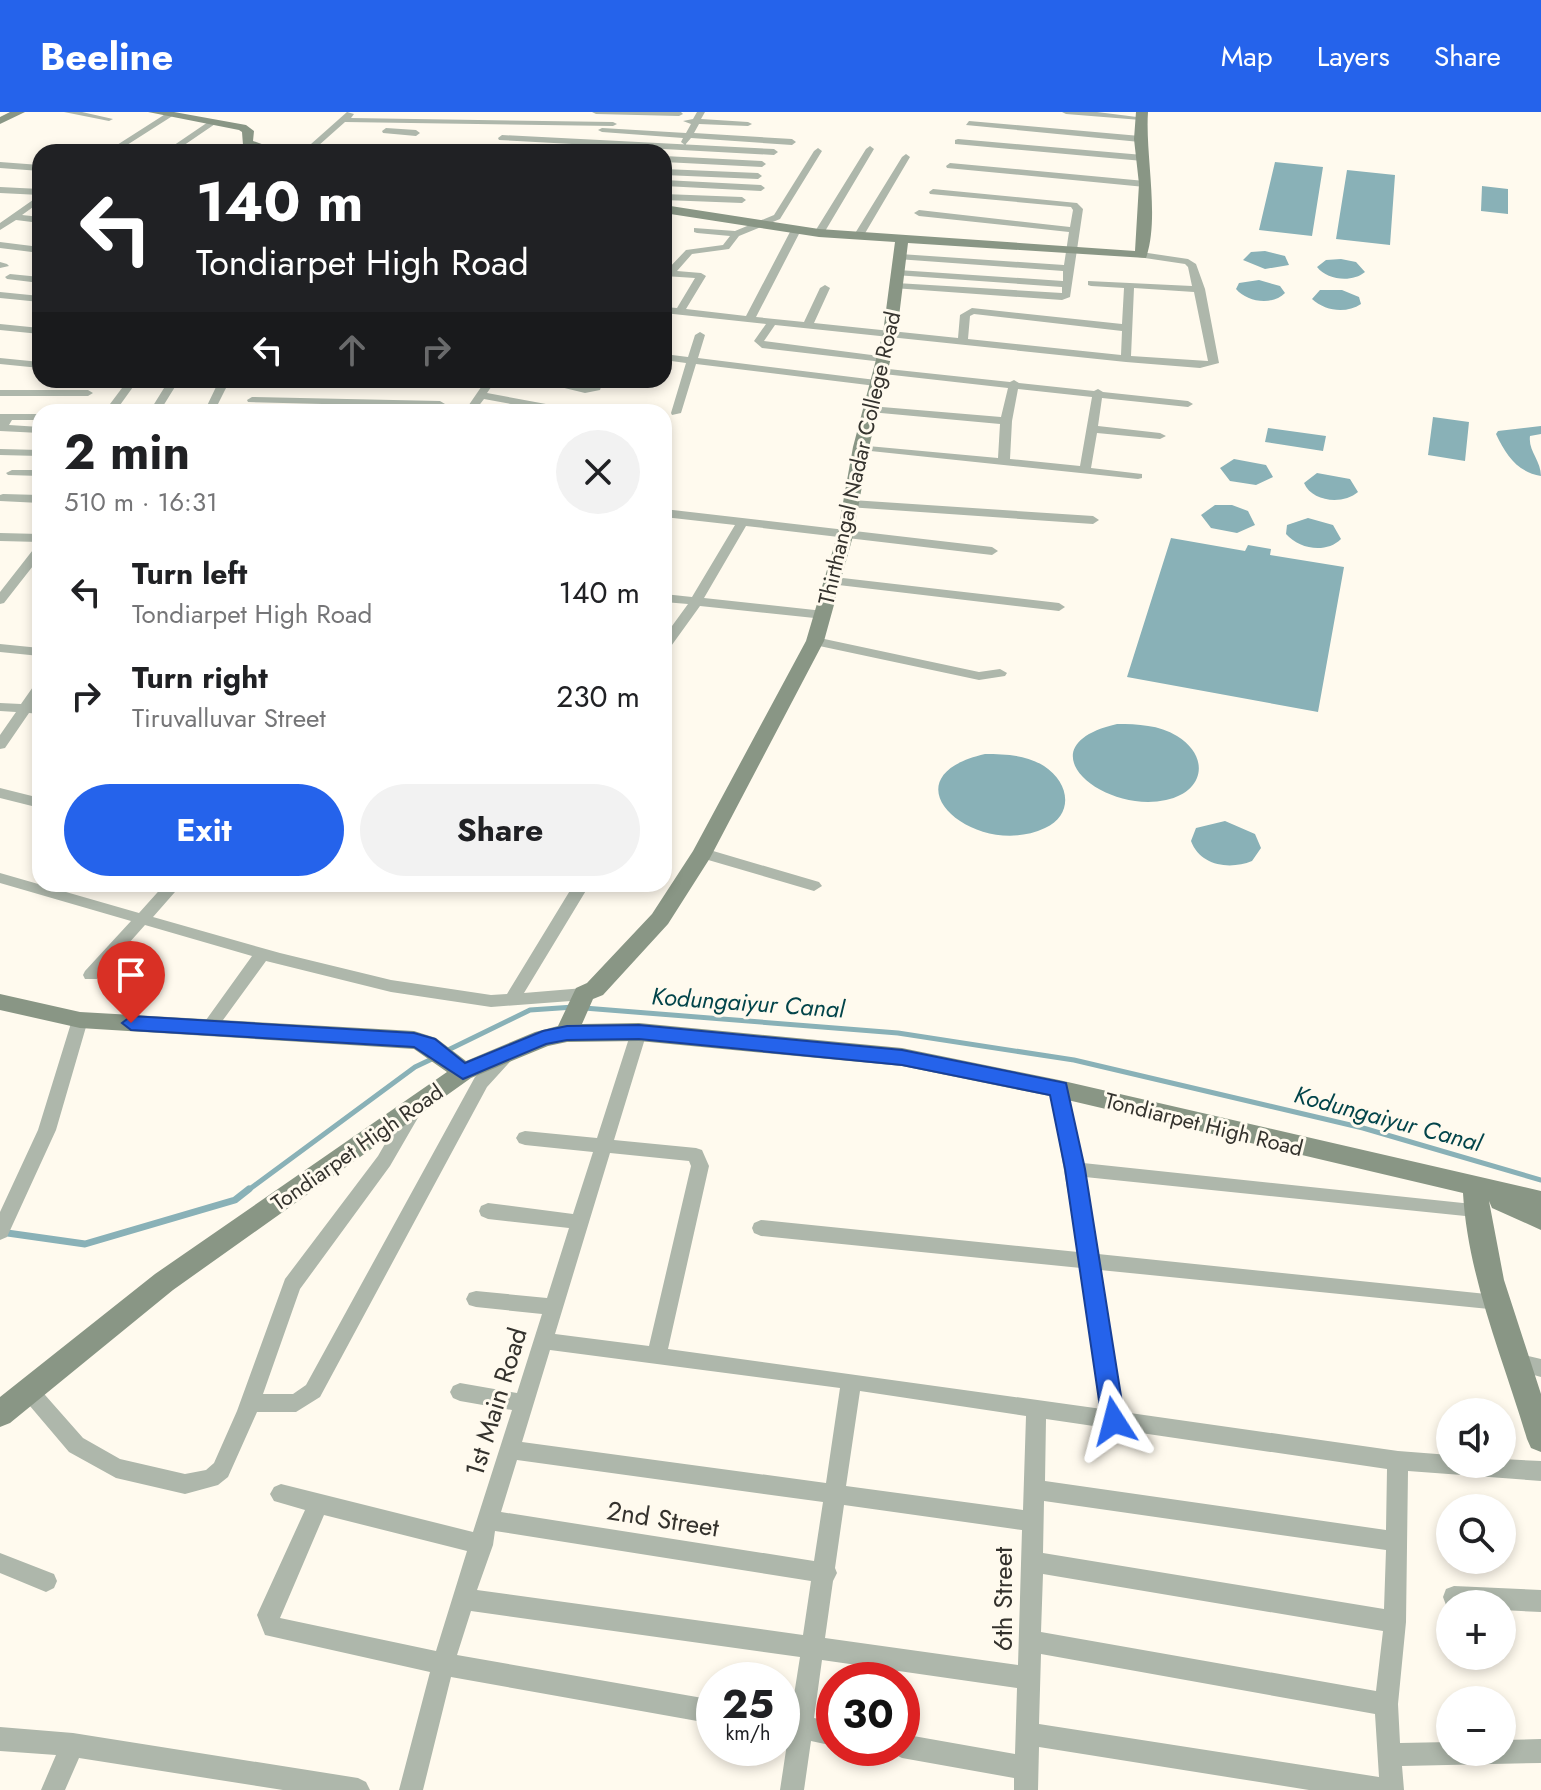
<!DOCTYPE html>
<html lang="en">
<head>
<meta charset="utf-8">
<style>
	body { margin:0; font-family:Jost,sans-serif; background:#f2f2f2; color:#202124; height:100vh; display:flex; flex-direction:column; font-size:30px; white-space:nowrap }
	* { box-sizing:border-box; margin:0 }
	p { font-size:26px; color:#757577 }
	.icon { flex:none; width:44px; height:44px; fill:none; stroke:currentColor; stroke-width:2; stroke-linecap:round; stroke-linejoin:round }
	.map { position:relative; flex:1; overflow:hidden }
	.sheet { position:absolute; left:32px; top:292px; width:640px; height:488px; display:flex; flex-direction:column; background:#fff; border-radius:24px; box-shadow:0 4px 12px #0003 }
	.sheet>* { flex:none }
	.hud { position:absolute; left:32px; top:32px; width:640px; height:244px; border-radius:24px; box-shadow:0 4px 12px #0003; background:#202124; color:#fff; overflow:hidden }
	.tools { position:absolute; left:1436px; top:1286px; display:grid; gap:16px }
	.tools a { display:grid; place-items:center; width:80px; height:80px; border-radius:50%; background:#fff; box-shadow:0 4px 12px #0003; font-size:40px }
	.speed { position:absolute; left:696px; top:1550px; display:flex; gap:16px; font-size:40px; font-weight:700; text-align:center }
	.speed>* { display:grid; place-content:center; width:104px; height:104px; border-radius:50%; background:#fff; box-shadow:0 4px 12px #0003; line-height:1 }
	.speed small { font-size:20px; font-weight:400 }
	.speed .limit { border:12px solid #d22; background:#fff; color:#111 }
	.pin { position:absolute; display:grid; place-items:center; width:68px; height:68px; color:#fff; margin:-82px -34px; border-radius:50% 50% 50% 0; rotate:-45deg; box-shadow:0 0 8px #0007 }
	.pin .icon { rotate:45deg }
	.me { position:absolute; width:88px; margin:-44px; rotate:351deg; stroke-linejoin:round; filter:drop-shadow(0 0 6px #0008) }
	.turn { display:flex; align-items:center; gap:28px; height:168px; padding:0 32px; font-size:36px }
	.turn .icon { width:104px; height:104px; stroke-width:2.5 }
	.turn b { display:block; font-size:56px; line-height:68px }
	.lanes { display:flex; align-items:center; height:76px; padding:0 32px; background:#0003; justify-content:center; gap:40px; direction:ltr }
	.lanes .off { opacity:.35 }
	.round { display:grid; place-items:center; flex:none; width:84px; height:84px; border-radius:42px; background:#f2f2f2 }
	.headline { display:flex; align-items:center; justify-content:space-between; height:136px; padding:0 32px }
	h1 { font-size:48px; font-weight:700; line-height:60px }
	.primary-button { display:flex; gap:16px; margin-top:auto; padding:16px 32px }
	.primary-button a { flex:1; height:92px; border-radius:48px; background:#2563eb; color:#fff; font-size:32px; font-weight:700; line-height:92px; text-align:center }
	.primary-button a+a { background:#f2f2f2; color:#202124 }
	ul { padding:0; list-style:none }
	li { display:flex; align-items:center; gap:24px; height:104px; padding:0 32px }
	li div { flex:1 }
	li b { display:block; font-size:30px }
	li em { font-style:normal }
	header { display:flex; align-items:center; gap:48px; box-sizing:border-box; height:112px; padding:0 40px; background:#2563eb; color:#fff }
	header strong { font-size:38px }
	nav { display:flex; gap:44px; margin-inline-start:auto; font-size:28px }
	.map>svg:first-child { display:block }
</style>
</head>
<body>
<header>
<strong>Beeline</strong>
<nav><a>Map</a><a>Layers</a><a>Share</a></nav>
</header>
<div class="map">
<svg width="1541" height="1678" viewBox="0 0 1541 1678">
	<rect width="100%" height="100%" fill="#fffaee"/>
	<!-- water -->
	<path fill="#89b1b7" d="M 1275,50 L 1323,55 L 1312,124 L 1259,118 Z
		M 1347,58 L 1395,63 L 1390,133 L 1336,127 Z
		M 1482,74 L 1508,77 L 1508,102 L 1481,99 Z
		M 1265,139 L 1285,144 L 1289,153 L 1265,157 L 1243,148 L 1251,140 Z
		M 1341,147 L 1356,150 L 1365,160 C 1352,171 1327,168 1317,155 L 1326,148 Z
		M 1259,168 L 1280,174 L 1285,181 C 1272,194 1247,190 1236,177 L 1239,171 Z
		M 1320,178 L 1342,178 L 1359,185 L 1361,192 C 1346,202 1325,199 1312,187 Z
		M 1433,305 L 1469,310 L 1465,349 L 1428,343 Z
		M 1541,314 L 1541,322 L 1530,324 C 1528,339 1541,348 1541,364 C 1517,360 1506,343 1496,322 L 1498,319 Z
		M 1268,316 L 1326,324 L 1323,339 L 1265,330 Z
		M 1234,347 L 1266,353 L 1273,365 L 1256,373 L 1230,369 L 1220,356 Z
		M 1317,361 L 1350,367 L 1358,380 C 1343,393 1312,390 1304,371 Z
		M 1215,393 L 1232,393 L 1248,399 L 1255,413 L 1237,421 L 1211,416 L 1201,403 Z
		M 1308,406 L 1333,413 L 1341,427 C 1326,442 1299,437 1286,422 L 1287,413 Z
		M 1171,426 L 1245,439 L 1248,433 L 1271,437 L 1270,443 L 1344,455 L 1318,600 L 1127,565 Z
		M 1117,612 C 1138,612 1159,613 1177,624 C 1210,644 1205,680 1166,688 C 1102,702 1021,634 1117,612 Z
		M 985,642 C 1005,642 1026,643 1044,654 C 1069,670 1075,702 1045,716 C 975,749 880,666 985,642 Z
		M 1225,709 L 1255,722 L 1261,736 L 1252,749 C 1230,758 1200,754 1191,729 L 1196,716 Z"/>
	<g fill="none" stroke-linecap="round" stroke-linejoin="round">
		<!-- stream-far1 -->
		<path stroke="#89b1b7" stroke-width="5" d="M 584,896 L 898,921 L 1074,948 L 1363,1016 L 1541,1068
			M 446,939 L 530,898 L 574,895
			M 247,1079 L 415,955 L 434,946"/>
		<!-- stream -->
		<path stroke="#89b1b7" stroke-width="7" d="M 0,1120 L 85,1132 L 235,1088 L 249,1077"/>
		<!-- street -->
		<path fill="#aeb7ab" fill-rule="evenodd" d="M 64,0 L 82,0 L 113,7 L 109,9 Z
			M 347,0 L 354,2 L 351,6 L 613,10 L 617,12 L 613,14 L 345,10 L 318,34 L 356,40 L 302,40 Z
			M 592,0 L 681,0 L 683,2 L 679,4 L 596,2 Z
			M 697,0 L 705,0 L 701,7 L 748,10 L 752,12 L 748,14 L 699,12 L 694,21 L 792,27 L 796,30 L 792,33 L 691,26 L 685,33 L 681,30 L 683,26 L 602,20 L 598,18 L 602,16 L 686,21 L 691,12 L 683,9 L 693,7 Z
			M 1062,0 L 1097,0 L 1145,6 L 1141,8 L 1066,2 Z
			M 167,1 L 174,3 L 116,40 L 106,40 Z
			M 211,8 L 218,10 L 174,40 L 164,40 Z
			M 969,9 L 1140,24 L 1144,27 L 1140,30 L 966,13 Z
			M 386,16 L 416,18 L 420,21 L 416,24 L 383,21 L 382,19 Z
			M 502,23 L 774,37 L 778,40 L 774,43 L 499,28 L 498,26 Z
			M 958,27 L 1143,43 L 1147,46 L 1143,49 L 955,32 L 955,28 Z
			M 870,34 L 874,37 L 824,121 L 816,123 L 814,121 L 866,37 Z
			M 507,36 L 531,40 L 503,40 Z
			M 818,36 L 822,39 L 780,107 L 739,124 L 729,137 L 692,142 L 677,159 L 701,161 L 706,164 L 686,197 L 746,204 L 791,118 L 796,115 L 801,118 L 756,205 L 804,210 L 820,176 L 825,173 L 830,176 L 814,211 L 958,226 L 960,203 L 972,196 L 1122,212 L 1124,176 L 1091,174 L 1088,173 L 1088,169 L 1192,174 L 1188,155 L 1185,152 L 1138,145 L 1138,141 L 1141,140 L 1188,147 L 1196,152 L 1205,177 L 1219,251 L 1200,256 L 1126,250 L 775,213 L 764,229 L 887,245 L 887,249 L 883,250 L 762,236 L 754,229 L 766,212 L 664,201 L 664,195 L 677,196 L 695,166 L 664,164 L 664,158 L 667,158 L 686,138 L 723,133 L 730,124 L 697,121 L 694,120 L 694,116 L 735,119 L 774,103 L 814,39 ZM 1134,176 L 1194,180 L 1208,249 L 1131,244 ZM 974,202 L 1122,219 L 1121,243 L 968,227 L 970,204 Z
			M 906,42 L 910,45 L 864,123 L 856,125 L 854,123 L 902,45 Z
			M 664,44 L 762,49 L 766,52 L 762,55 L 664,50 Z
			M 0,50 L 40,53 L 40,59 L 0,56 Z
			M 950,51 L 1145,69 L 1149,72 L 1145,75 L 947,56 L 946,54 Z
			M 664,57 L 758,61 L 762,64 L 758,67 L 664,63 Z
			M 664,68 L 761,73 L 765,76 L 761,79 L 664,74 Z
			M 0,75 L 40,77 L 40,83 L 0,81 Z
			M 933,77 L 1077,91 L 1083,97 L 1070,185 L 1062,188 L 893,176 L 891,174 L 896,171 L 1062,181 L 1062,175 L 895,163 L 895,159 L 898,158 L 1063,169 L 1063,159 L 897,147 L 897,143 L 900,142 L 1064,153 L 1069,120 L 919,104 L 914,101 L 919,98 L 1070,115 L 1073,98 L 1071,95 L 930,82 L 929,80 Z
			M 664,82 L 742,85 L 746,88 L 742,91 L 664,88 Z
			M 40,83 L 40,90 L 22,103 L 40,105 L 40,111 L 16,108 L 0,118 L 0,111 Z
			M 0,130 L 40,135 L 40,141 L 0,136 Z
			M 0,150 L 7,152 L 9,154 L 0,156 Z
			M 10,162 L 40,165 L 40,171 L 7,167 L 5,165 Z
			M 0,180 L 40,184 L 40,190 L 0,186 Z
			M 0,212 L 40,216 L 40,222 L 0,218 Z
			M 700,220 L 705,223 L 698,246 L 876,268 L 881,271 L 876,274 L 696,252 L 681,301 L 672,303 L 671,301 L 686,251 L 664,248 L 664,242 L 688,245 L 695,223 Z
			M 0,246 L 40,250 L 40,256 L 0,252 Z
			M 879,256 L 1010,270 L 1014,268 L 1019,271 L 1094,279 L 1098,277 L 1103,280 L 1188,289 L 1193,292 L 1188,295 L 1102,286 L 1098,314 L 1160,321 L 1166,324 L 1160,327 L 1097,321 L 1091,356 L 1142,362 L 1142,366 L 1138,367 L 861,338 L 855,335 L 857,333 L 998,346 L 1000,312 L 870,300 L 865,297 L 870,294 L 1001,305 L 1008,276 L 875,261 L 875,257 ZM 1018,277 L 1092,285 L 1080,354 L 1010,347 L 1012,309 Z
			M 128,268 L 138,268 L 115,300 L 104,300 Z
			M 169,268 L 230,268 L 214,300 L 204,300 L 216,275 L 178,270 L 160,299 L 152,299 L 151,297 Z
			M 486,268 L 496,268 L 487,281 L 573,297 L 578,300 L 555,300 L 484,287 L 474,300 L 464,300 Z
			M 543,268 C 559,268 576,276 591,274 L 593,268 L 603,268 L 600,278 L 585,281 L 544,271 Z
			M 0,278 L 88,278 L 93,281 L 88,284 L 0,284 Z
			M 252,285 L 440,289 L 445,292 L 440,295 L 248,290 L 247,288 Z
			M 0,302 L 40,302 L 40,308 L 12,308 L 9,313 L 40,315 L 40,321 L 0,319 Z
			M 0,337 L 40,338 L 40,344 L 0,343 Z
			M 12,358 L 40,358 L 40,364 L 8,363 L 6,361 Z
			M 3,382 L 40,383 L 40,391 L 0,389 L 0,383 Z
			M 852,388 L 1093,404 L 1099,408 L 1093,412 L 848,395 L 848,389 Z
			M 664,397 L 992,435 L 998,439 L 992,443 L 746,414 L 704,486 L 824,499 L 830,503 L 824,507 L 700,494 L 669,537 L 664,538 L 664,525 L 688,492 L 664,490 L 664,482 L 692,485 L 735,413 L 664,405 Z
			M 0,421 L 40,422 L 40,430 L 0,429 Z
			M 40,433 L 40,445 L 4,491 L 0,492 L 0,480 L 36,434 Z
			M 834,465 L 1059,491 L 1065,495 L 1059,499 L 830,472 L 828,469 Z
			M 815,525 L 979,560 L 1000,557 L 1007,561 L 1005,564 L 979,568 L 810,532 L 810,526 Z
			M 0,532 L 40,536 L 40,544 L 0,540 Z
			M 40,571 L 40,585 L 34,593 L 40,594 L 40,602 L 29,601 L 5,636 L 0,637 L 0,623 L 16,600 L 0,599 L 0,591 L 21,592 L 35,572 Z
			M 0,676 L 40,686 L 40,696 L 0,686 Z
			M 703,736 L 819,770 L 822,774 L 814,779 L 698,745 L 695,741 Z
			M 0,761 L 139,801 L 165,772 L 182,772 L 153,805 L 280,841 L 391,868 L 491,883 L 507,882 L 574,772 L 590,772 L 524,881 L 584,876 L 592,882 L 584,888 L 491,895 L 391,880 L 266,849 L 215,919 L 203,919 L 201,915 L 252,844 L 145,813 L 97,867 L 85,867 L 83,863 L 85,859 L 131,809 L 0,771 Z
			M 80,902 L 86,904 L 88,908 L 56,1018 L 7,1125 L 0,1128 L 0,1100 L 38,1018 L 72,908 L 74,904 Z
			M 639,914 L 645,916 L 647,920 L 614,1028 L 696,1036 L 702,1038 L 709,1054 L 668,1237 L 1102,1297 L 1081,1156 L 761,1124 L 754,1121 L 752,1116 L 754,1111 L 761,1108 L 1078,1140 L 1050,977 L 1053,972 L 1065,972 L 1068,977 L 1083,1051 L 1482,1093 L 1484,1098 L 1482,1103 L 1475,1105 L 1085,1065 L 1098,1142 L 1506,1184 L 1509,1190 L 1506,1196 L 1499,1198 L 1100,1158 L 1123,1300 L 1398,1339 L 1450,1343 L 1450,1352 L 1502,1352 L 1502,1347 L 1541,1349 L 1541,1369 L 1408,1359 L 1406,1510 L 1398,1592 L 1400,1631 L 1450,1630 L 1450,1640 L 1502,1640 L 1502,1628 L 1541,1627 L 1541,1651 L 1402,1654 L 1404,1678 L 1309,1678 L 1039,1635 L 1038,1678 L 1014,1678 L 1014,1666 L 902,1646 L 894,1642 L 891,1636 L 902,1636 L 902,1622 L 1015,1642 L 1017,1576 L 822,1548 L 814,1606 L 834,1610 L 834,1634 L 811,1629 L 804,1678 L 780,1678 L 788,1625 L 782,1624 L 782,1600 L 791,1602 L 800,1545 L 471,1499 L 457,1543 L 714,1588 L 714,1612 L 451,1565 L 423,1678 L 399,1678 L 430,1560 L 265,1523 L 257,1503 L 305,1398 L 274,1389 L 270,1382 L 274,1375 L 281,1372 L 473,1420 L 512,1298 L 460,1289 L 453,1286 L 450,1280 L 453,1274 L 460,1271 L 517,1281 L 542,1202 L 476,1195 L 469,1193 L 466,1187 L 469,1181 L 476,1179 L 547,1186 L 569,1116 L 488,1107 L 481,1104 L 479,1099 L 481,1094 L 488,1091 L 573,1102 L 593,1040 L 525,1033 L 519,1031 L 516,1026 L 519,1021 L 525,1019 L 597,1026 L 631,920 L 633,916 ZM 610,1041 L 689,1049 L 691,1054 L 649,1234 L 555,1222 ZM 550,1238 L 840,1276 L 826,1371 L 522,1330 ZM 860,1279 L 1026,1304 L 1023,1398 L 846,1374 ZM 1046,1307 L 1387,1357 L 1386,1418 L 1045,1369 ZM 517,1348 L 823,1390 L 814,1449 L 501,1400 ZM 1044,1389 L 1386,1438 L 1384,1497 L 1043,1441 ZM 844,1393 L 1022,1418 L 1018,1553 L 825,1526 L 833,1469 L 837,1461 L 835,1456 ZM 324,1403 L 467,1439 L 436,1539 L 280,1506 ZM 495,1419 L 811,1469 L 803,1523 L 477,1478 L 493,1433 ZM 1043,1462 L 1383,1519 L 1376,1579 L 1041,1520 ZM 1041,1542 L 1375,1602 L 1379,1665 L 1039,1612 Z
			M 511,934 L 517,936 L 519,940 L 487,975 L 320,1285 L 296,1300 L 257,1300 L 228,1365 L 218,1373 L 185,1382 L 116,1366 L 69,1340 L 24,1287 L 21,1281 L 24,1275 L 31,1272 L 38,1275 L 83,1326 L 120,1347 L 185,1362 L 206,1358 L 214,1351 L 237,1299 L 285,1167 L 378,1044 L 408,992 L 420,992 L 423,997 L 390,1054 L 300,1177 L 263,1282 L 293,1282 L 306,1273 L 475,965 L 505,936 Z
			M 1520,1242 L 1541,1247 L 1541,1265 L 1513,1257 L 1510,1251 L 1513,1245 Z
			M 0,1441 L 54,1462 L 57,1469 L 54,1476 L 46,1480 L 0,1461 Z
			M 1454,1474 L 1541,1478 L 1541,1500 L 1502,1498 L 1502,1492 L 1450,1492 L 1450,1494 L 1446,1493 L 1443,1485 L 1446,1477 Z
			M 0,1615 L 73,1621 L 358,1666 L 366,1670 L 370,1678 L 283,1678 L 79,1646 L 65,1678 L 41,1678 L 56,1643 L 0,1639 Z"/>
		<!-- secondary -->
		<path fill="#899685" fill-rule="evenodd" d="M 10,0 L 25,0 L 0,12 L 0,5 Z
			M 148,0 L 174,0 L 246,13 L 254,19 L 253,29 L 284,40 L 265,40 L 243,33 L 242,20 L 239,18 Z
			M 1136,0 L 1148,0 C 1145,43 1160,106 1146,146 L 908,131 L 897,221 L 869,335 L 853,424 L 824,529 L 710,746 L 668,812 L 603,883 L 593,887 L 582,912 L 639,911 L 902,936 L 1059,968 L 1541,1079 L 1541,1118 L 1492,1096 L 1489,1089 L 1504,1168 L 1541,1282 L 1541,1340 L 1531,1336 L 1527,1327 C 1503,1246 1468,1166 1463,1081 L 1059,986 L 902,954 L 639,929 L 567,930 L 548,934 L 471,966 L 173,1178 L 10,1311 L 0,1315 L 0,1285 L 155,1162 L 447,960 L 414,937 L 80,916 L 0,898 L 0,882 L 80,900 L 414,919 L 436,926 L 466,949 L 535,920 L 558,914 L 576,876 L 587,871 L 652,802 L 693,739 L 806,529 L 837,424 L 853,335 L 883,221 L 895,130 L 819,125 L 664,101 L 664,93 L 819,117 L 1135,139 L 1139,72 L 1134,27 Z"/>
	</g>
	<!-- route -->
	<path fill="#2563eb" stroke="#184099" stroke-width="2" d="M 131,904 L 414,921 L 435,927 L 465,951 L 543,919 L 567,914 L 639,913 L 902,938 L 1066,971 L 1085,1057 L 1125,1309 L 1122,1316 L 1114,1319 L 1106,1316 L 1102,1309 L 1065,1057 L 1050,983 L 902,953 L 639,927 L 567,928 L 546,932 L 463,967 L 414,935 L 131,918 L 122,911 Z"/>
	<g text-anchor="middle" stroke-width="6" stroke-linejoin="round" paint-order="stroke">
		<!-- street labels -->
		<g font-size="22" fill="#34322d" stroke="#fffaee">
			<text transform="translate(859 346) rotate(-77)" y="8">Thirthangal Nadar College Road</text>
			<text transform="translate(1204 1012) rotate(14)" y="8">Tondiarpet High Road</text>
			<text transform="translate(357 1035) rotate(-35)" y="8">Tondiarpet High Road</text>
		</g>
		<!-- water labels -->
		<g font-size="24" font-style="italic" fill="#02444a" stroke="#fffaee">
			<text transform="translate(748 891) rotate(4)" y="8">Kodungaiyur Canal</text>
			<text transform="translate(1388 1007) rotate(15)" y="8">Kodungaiyur Canal</text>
		</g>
		<!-- near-street labels -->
		<g font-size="26" fill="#34322d" stroke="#fffaee">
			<text transform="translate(496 1290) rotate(-73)" y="9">1st Main Road</text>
			<text transform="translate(663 1407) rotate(9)" y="9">2nd Street</text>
			<text transform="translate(1003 1487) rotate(-90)" y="9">6th Street</text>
		</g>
	</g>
</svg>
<div class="tools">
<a><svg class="icon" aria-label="sound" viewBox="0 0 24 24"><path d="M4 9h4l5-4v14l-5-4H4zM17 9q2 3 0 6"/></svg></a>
<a><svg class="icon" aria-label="search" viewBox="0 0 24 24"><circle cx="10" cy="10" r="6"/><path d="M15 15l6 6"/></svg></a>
<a>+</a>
<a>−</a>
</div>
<div class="speed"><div>25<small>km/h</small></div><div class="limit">30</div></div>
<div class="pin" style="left:131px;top:911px;background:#d93025"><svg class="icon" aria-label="arrive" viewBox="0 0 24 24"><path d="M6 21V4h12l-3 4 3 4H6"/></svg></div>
<svg class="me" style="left:1114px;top:1309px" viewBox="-20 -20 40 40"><path d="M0-17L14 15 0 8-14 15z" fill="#2563eb" stroke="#fff" stroke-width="4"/></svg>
<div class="hud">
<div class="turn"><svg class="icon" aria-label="left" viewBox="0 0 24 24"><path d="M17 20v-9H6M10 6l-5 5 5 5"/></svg><div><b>140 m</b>Tondiarpet High Road</div></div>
<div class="lanes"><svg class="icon" aria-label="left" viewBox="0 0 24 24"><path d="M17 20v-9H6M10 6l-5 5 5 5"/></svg><svg class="icon off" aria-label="ahead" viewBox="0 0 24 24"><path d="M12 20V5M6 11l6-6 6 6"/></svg><svg class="icon off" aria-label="right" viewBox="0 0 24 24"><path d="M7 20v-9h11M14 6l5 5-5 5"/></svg></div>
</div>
<section class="sheet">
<div class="headline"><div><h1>2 min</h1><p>510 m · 16:31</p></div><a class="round"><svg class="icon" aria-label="close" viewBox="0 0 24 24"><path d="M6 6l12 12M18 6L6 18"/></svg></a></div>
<ul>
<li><svg class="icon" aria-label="left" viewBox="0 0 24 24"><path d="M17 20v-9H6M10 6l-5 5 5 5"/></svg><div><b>Turn left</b><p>Tondiarpet High Road</p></div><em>140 m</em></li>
<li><svg class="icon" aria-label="right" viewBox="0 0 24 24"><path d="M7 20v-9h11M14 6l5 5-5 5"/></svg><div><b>Turn right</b><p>Tiruvalluvar Street</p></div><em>230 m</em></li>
</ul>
<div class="primary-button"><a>Exit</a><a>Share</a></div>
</section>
</div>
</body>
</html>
